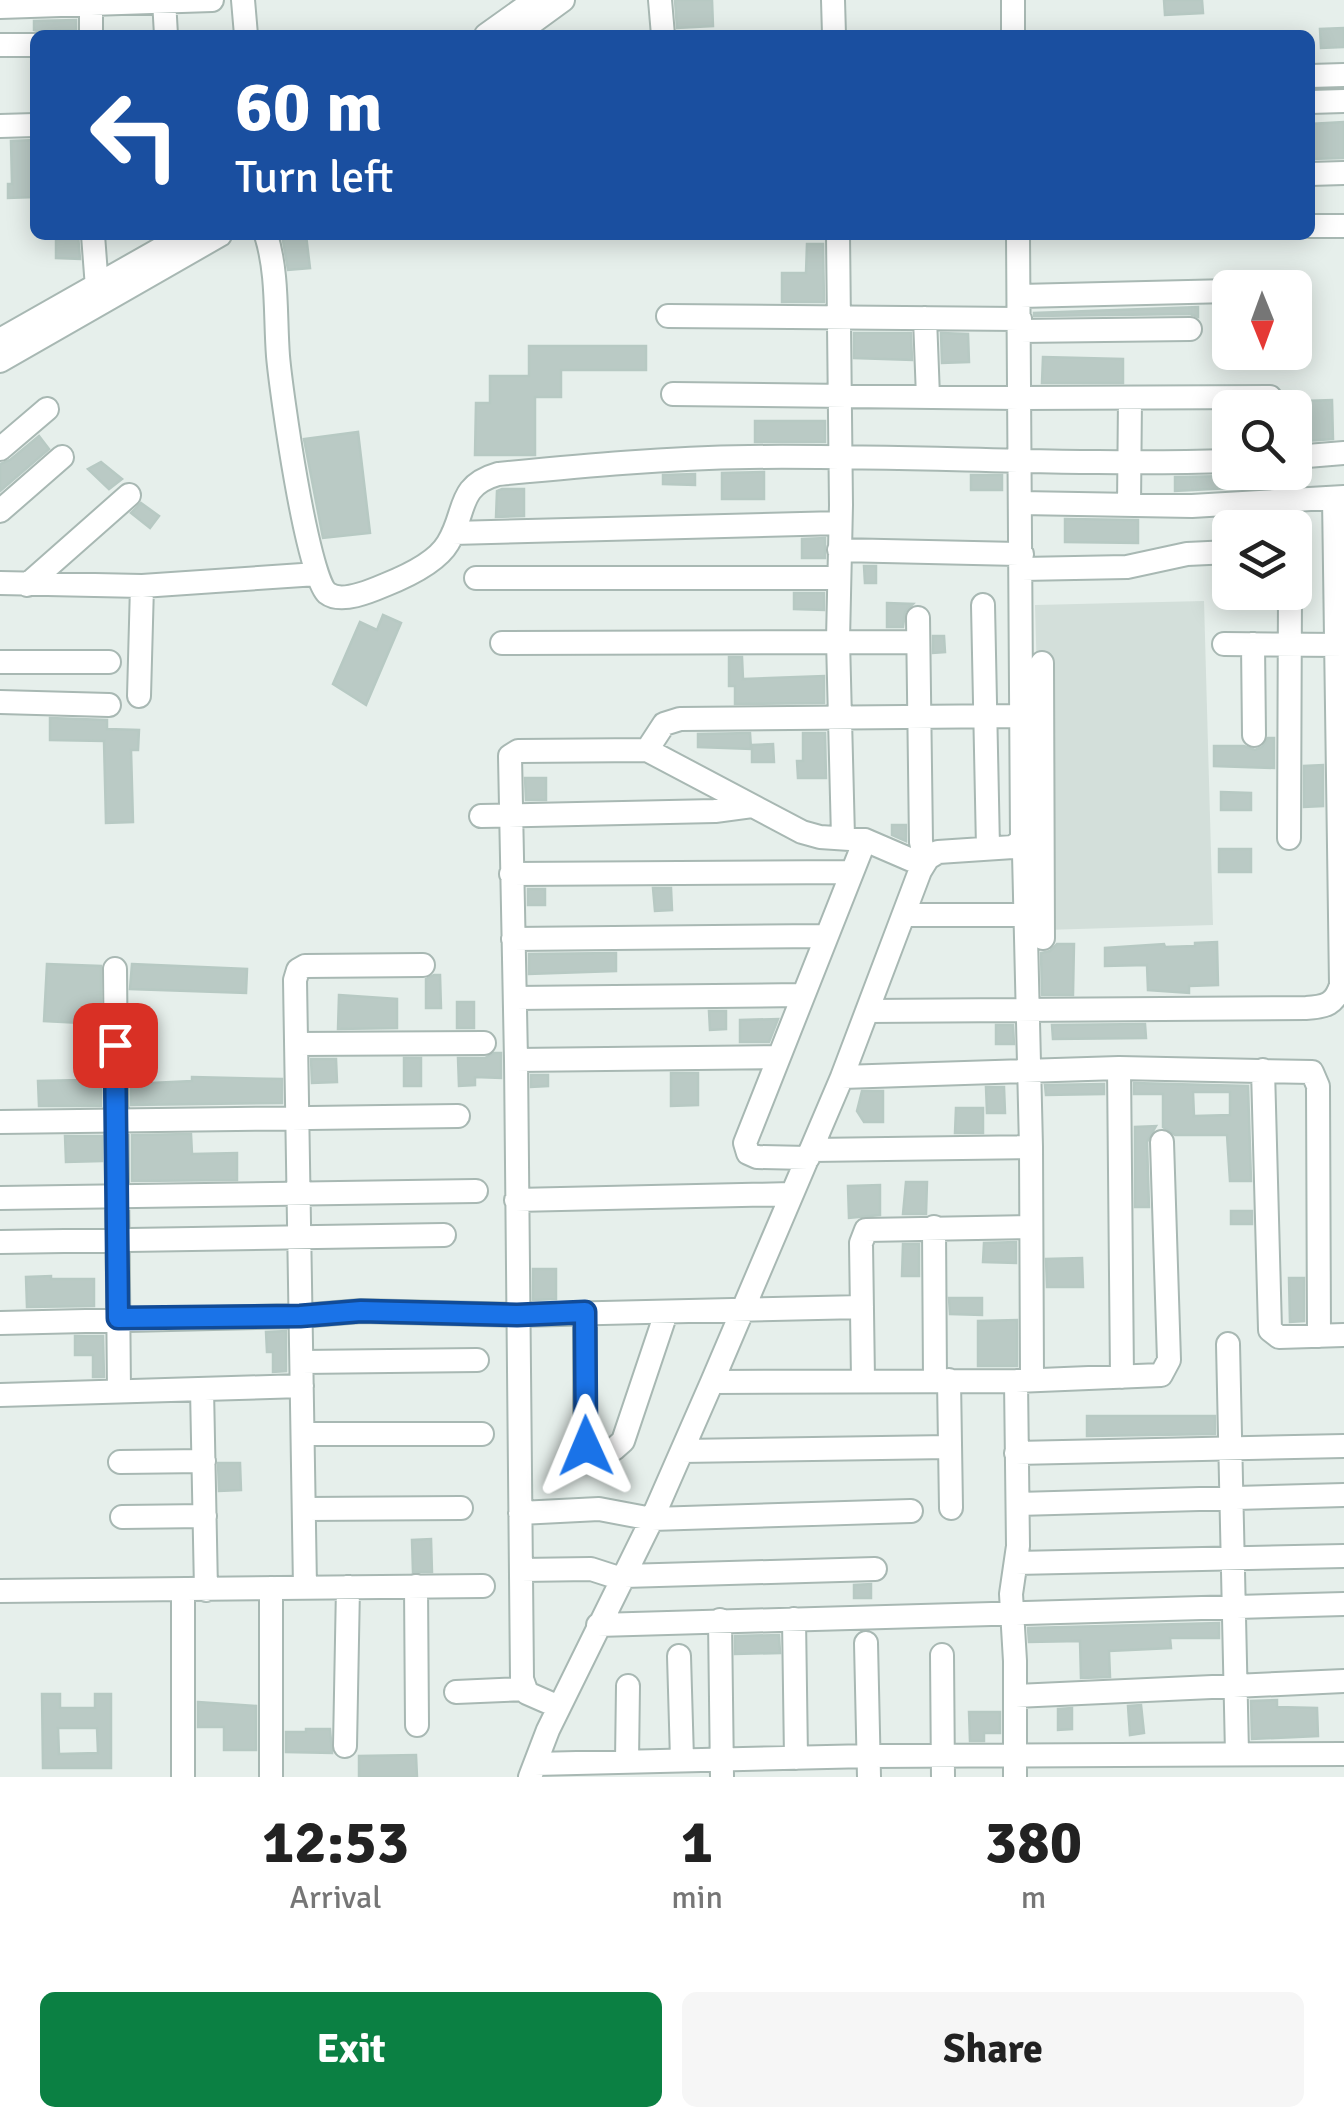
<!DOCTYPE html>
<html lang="en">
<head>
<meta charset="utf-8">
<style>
	body { margin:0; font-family:Signika,sans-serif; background:#f6f6f6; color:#222; height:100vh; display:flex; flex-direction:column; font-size:38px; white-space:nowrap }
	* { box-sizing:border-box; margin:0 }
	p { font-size:32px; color:#767676 }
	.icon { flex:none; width:55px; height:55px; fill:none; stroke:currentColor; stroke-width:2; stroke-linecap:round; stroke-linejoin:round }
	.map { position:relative; height:1777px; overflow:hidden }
	.side { display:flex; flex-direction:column; background:#fff; flex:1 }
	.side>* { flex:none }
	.hud { position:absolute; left:30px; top:30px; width:1285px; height:210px; border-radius:15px; box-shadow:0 5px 25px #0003; background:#1a4fa0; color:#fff; overflow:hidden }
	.needle { width:65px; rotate:179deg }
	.fabs { position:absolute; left:1212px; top:270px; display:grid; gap:20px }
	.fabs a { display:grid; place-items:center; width:100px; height:100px; border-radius:15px; background:#fff; box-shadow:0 5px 25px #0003; font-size:50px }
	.pin { position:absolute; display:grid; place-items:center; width:85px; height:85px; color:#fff; margin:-42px; border-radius:20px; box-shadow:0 5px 15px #0006 }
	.me { position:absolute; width:110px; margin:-55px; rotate:359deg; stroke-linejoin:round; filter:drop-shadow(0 0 8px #0008) }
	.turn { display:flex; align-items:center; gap:35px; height:210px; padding:0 40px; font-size:45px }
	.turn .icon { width:130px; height:130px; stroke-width:2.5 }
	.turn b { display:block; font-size:70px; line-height:85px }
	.eta { display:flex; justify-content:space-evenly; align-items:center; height:170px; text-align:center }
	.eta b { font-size:60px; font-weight:700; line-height:70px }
	.primary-button { display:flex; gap:20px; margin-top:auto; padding:20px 40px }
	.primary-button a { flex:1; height:115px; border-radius:15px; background:#0b8043; color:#fff; font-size:40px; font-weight:700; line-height:115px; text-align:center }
	.primary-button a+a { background:#f6f6f6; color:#222 }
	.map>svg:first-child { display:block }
</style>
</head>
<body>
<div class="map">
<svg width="1344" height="1777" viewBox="0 0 1344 1777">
	<rect width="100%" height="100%" fill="#e6efeb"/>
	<!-- built -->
	<path fill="#d3dfda" d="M 1204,601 L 1213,925 L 1044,930 L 1035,605 Z"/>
	<!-- building -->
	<path fill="#bacac5" stroke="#b7c9c3" stroke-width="2.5" fill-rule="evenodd" d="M 675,0 L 712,0 L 713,26 L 677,28 Z
		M 1164,0 L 1202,0 L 1203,13 L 1165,15 Z
		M 76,20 L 76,30 L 52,31 L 52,35 L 34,30 L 34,21 Z
		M 1344,28 L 1344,47 L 1321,48 L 1320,29 Z
		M 1344,122 L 1344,158 L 1310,159 L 1310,124 Z
		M 35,140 L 35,197 L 8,198 L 8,184 L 12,184 L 11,141 Z
		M 56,235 L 78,235 L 80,259 L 56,258 Z
		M 282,235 L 306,235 L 310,268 L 288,270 Z
		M 807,244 L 823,244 L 824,302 L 782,302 L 782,273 L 806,273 Z
		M 1198,307 L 1198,317 L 1190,314 L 1034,316 L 1034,313 Z
		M 854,333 L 911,333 L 912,360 L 854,358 Z
		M 941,333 L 968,334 L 969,362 L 942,363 Z
		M 529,346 L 646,346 L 646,370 L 561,370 L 561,397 L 535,397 L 535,455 L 475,455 L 476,403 L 490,403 L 490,376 L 529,376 Z
		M 1043,357 L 1123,359 L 1123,383 L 1042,383 Z
		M 1332,400 L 1333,439 L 1306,441 L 1304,401 Z
		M 755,421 L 825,421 L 825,442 L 755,442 Z
		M 358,432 L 370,533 L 323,538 L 304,439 Z
		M 39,436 L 49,449 L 0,491 L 0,464 L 10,460 Z
		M 101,462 L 122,479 L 109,489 L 88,469 Z
		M 764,472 L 764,499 L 722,499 L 722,473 Z
		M 1239,472 L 1269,472 L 1269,486 L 1175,491 L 1175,477 L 1230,476 Z
		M 695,474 L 695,485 L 663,484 L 663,475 Z
		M 971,475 L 1002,475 L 1002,490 L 971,490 Z
		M 502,489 L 524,489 L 524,516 L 496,517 L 497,491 Z
		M 141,503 L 159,516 L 150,528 L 131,513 Z
		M 1065,519 L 1138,520 L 1138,543 L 1065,542 Z
		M 825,538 L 825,558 L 802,558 L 802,539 Z
		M 864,566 L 876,566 L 876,583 L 865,583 Z
		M 794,593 L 824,593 L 824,610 L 794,609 Z
		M 887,603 L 913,604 L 905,612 L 903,627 L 887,627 Z
		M 383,615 L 401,623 L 366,705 L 333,684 L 360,622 L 377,630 Z
		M 933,636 L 944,636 L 945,652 L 933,653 Z
		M 729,657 L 742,657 L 743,679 L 824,676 L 824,703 L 735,704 L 735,686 L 729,686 Z
		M 50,718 L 107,720 L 107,729 L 139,730 L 138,750 L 131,750 L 133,822 L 106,823 L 104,741 L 50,740 Z
		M 750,733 L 751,749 L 698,747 L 698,734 Z
		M 803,733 L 825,733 L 826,778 L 798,778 L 797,761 L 803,761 Z
		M 1268,738 L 1274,738 L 1274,768 L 1214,766 L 1214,746 L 1244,746 L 1255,750 L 1262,747 Z
		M 773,744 L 774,762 L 752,762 L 752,745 Z
		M 1323,765 L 1323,806 L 1304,807 L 1304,766 Z
		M 525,778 L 546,778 L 546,800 L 526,800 Z
		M 1221,792 L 1251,793 L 1251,810 L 1221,810 Z
		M 892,825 L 906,825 L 906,841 L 892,835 Z
		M 1219,849 L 1251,849 L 1251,872 L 1219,872 Z
		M 653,888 L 671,888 L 672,910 L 655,911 Z
		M 528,889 L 545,889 L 545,905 L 528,905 Z
		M 1217,942 L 1218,985 L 1189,986 L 1189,993 L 1148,990 L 1147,965 L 1105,966 L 1105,948 L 1164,944 L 1165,947 L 1195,946 L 1195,943 Z
		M 1057,944 L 1074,944 L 1073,995 L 1042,995 L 1041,953 L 1050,951 Z
		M 616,953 L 616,971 L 529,974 L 529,954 Z
		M 47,964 L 101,966 L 101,1106 L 39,1106 L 38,1081 L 81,1080 L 82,1023 L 44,1021 Z
		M 132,964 L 247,969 L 246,993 L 130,989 Z
		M 434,975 L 440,975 L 441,1008 L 426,1008 L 426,979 Z
		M 339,995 L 397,999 L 397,1028 L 338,1029 Z
		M 457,1002 L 474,1002 L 474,1028 L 457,1028 Z
		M 709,1011 L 726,1011 L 726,1029 L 710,1030 Z
		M 778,1019 L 769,1042 L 740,1042 L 740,1020 Z
		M 1145,1024 L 1146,1038 L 1053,1039 L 1052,1025 Z
		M 996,1025 L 1013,1025 L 1014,1044 L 996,1044 Z
		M 494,1053 L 501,1053 L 501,1078 L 475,1077 L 475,1085 L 459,1086 L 458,1058 L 485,1058 Z
		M 404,1058 L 421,1058 L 421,1086 L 404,1086 Z
		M 311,1059 L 336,1059 L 337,1082 L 312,1083 Z
		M 671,1073 L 698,1073 L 698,1105 L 671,1106 Z
		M 531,1075 L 548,1075 L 548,1086 L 531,1087 Z
		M 192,1077 L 282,1079 L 282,1103 L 131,1105 L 131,1084 L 192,1081 Z
		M 1134,1083 L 1248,1086 L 1251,1181 L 1230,1181 L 1227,1135 L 1175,1135 L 1163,1127 L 1163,1094 L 1134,1094 ZM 1193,1092 L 1230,1092 L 1230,1115 L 1194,1116 Z
		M 1104,1084 L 1104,1094 L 1046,1095 L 1045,1085 Z
		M 986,1087 L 1004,1087 L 1005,1113 L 987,1113 Z
		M 862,1091 L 883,1091 L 883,1122 L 864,1122 L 857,1111 Z
		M 956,1108 L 983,1108 L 983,1133 L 955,1133 Z
		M 1156,1126 L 1147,1142 L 1149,1207 L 1135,1207 L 1135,1127 Z
		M 191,1134 L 192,1154 L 237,1153 L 237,1180 L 132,1181 L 132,1135 Z
		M 65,1136 L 102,1136 L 102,1161 L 66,1162 Z
		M 906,1182 L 927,1182 L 926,1214 L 903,1214 Z
		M 880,1185 L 880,1215 L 849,1218 L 848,1186 Z
		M 1231,1211 L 1252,1211 L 1252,1224 L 1231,1224 Z
		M 1016,1242 L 1016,1263 L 983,1262 L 984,1243 Z
		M 903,1244 L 919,1244 L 919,1276 L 902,1276 Z
		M 1082,1258 L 1083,1287 L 1047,1287 L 1046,1259 Z
		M 533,1269 L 556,1269 L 556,1299 L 533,1300 Z
		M 51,1276 L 51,1279 L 94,1279 L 94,1306 L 27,1307 L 26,1277 Z
		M 1289,1278 L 1304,1278 L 1304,1321 L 1290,1322 Z
		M 949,1298 L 982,1298 L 982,1315 L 950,1314 Z
		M 1017,1320 L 1017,1366 L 978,1366 L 978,1321 Z
		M 286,1331 L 286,1371 L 273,1372 L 273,1352 L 267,1352 L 266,1332 Z
		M 75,1336 L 103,1336 L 104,1377 L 93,1377 L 93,1355 L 75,1355 Z
		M 1087,1416 L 1215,1416 L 1215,1434 L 1087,1436 Z
		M 218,1463 L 240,1463 L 241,1490 L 219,1491 Z
		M 431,1539 L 432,1572 L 413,1572 L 412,1540 Z
		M 871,1584 L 871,1598 L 854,1598 L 854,1585 Z
		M 1219,1623 L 1219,1638 L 1170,1638 L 1171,1648 L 1109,1651 L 1110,1677 L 1081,1678 L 1080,1641 L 1029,1642 L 1028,1628 Z
		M 779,1635 L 780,1653 L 735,1654 L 735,1636 Z
		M 42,1694 L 60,1694 L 60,1708 L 95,1708 L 95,1694 L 111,1694 L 111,1768 L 43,1768 ZM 58,1728 L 97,1728 L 98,1753 L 59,1754 Z
		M 1277,1700 L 1277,1707 L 1317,1708 L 1318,1736 L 1252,1739 L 1251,1701 Z
		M 198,1702 L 256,1706 L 256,1750 L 224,1750 L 224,1727 L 198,1727 Z
		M 1141,1705 L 1144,1733 L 1130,1735 L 1128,1706 Z
		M 1072,1708 L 1072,1729 L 1058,1730 L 1058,1709 Z
		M 969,1712 L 1000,1712 L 1000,1733 L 984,1733 L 984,1741 L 970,1741 Z
		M 306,1729 L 330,1729 L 332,1753 L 286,1752 L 286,1732 L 306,1732 Z
		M 416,1755 L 417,1777 L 359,1777 L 359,1756 Z"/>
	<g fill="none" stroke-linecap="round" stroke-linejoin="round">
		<defs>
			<path id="minor" d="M 164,0 L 166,35
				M 243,0 L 246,35
				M 660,0 L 663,35
				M 833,0 L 834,35
				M 1013,0 L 1013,35
				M 91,4 L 91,35
				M 0,7 L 212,0
				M 486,35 L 535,0
				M 515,35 L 563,0
				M 0,45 L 35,45
				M 1310,76 L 1344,75
				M 1310,102 L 1344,101
				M 0,126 L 35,125
				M 1310,174 L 1344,173
				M 1310,226 L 1344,226
				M 93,235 L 98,301
				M 266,235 C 278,273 275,316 278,356 C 281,391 307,576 327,593 C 341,604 371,591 385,585 C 405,577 437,562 448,543 C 467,512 456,486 498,474 C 582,466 665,458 749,457 C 910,455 1070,466 1230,461
				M 838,235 L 841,505 L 838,640 L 843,837
				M 1020,296 L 1230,291
				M 668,316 L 1020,319
				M 925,318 L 928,397
				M 1020,331 L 1190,329
				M 0,340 L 185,235
				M 0,361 L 220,235
				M 673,394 L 1020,398 L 1270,397
				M 0,449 L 47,409
				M 1295,457 L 1344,453
				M 1290,500 L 1290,528
				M 1021,503 L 1192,506 L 1344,497
				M 1129,505 L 1130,398
				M 0,511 L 62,457
				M 453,533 L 840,523
				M 839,550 L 1022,554
				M 1022,569 L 1127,567 L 1187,554 L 1230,552
				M 476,578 L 839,578
				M 0,583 L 142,586 L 139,696
				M 27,585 L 129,495
				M 142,586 L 317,574
				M 983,605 L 988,848
				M 918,618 L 921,842 L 924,855 L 928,858
				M 502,643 L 917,642
				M 1224,644 L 1344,645
				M 1253,644 L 1254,735
				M 0,662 L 109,662
				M 1042,663 L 1043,938
				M 0,702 L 109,705
				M 647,750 L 802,832 L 820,837 L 865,840 L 923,865
				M 481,816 L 715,811 L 752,806
				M 1289,838 L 1290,592
				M 1020,844 L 1024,854 L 1031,1147 L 1032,1379
				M 511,874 L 851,872
				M 906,915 L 1025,915
				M 513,939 L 824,936
				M 115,969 L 119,1391
				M 515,998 L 801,995
				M 867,1011 L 1306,1008 C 1326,1007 1335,1004 1341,985 L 1334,498
				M 296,1044 L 484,1043
				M 516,1060 L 777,1057
				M 1119,1068 L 1122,1377
				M 1263,1070 L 1270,1330 L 1279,1337 L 1344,1335
				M 842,1077 L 1119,1068 L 1312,1072 L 1318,1086 L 1319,1336
				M 0,1122 L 458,1116
				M 812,1150 L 1031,1147
				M 808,1158 L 757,1157 L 748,1153 L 745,1143 L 865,840
				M 0,1198 L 476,1191
				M 516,1200 L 791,1194
				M 934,1227 L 935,1380
				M 0,1242 L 444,1235
				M 585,1313 L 585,1442 L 593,1451 L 614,1449 L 623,1441 L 666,1313
				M 0,1323 L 300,1316 L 361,1311 L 517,1315 L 862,1307
				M 1228,1344 L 1237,1753
				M 302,1362 L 477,1360
				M 863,1379 L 861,1243 L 866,1230 L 1031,1227
				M 949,1380 L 951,1508
				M 712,1382 L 1016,1381 L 1161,1375 L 1169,1360 L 1162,1142
				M 202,1389 L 206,1590
				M 0,1395 L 302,1386
				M 304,1434 L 482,1434
				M 682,1451 L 949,1447
				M 1016,1453 L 1344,1446
				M 120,1462 L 204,1461
				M 1018,1504 L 1344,1495
				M 306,1509 L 461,1508
				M 520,1513 L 599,1509 L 652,1519 L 911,1511
				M 122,1517 L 205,1516
				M 1016,1563 L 1344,1556
				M 521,1570 L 591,1569 L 622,1579
				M 624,1576 L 875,1569
				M 416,1586 L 417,1725
				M 305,1587 L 295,980 L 298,970 L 305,966 L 423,965
				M 271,1588 L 271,1777
				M 0,1591 L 483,1586
				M 183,1591 L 183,1777
				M 794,1619 L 796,1758
				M 720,1620 L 722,1777
				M 598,1625 L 1344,1604
				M 866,1643 L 869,1777
				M 942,1655 L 943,1777
				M 679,1656 L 682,1759
				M 456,1692 L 524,1689
				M 1015,1696 L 1344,1681
				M 559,1707 L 527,1693 L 522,1679 L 516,1060 L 510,756 L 518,751 L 647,750 L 664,724 L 680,719 L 1023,716
				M 345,1746 L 348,1587
				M 627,1761 L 628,1686
				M 535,1764 L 870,1756 L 1344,1754
				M 530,1777 L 548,1730 L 652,1519 L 712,1382 L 842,1077 L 920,871 L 928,858 L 938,852 L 1013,847 L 1022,840 L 1018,235
				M 1015,1777 L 1015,1661 L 1011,1594 L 1018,1546 L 1016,1381"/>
		</defs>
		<!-- minor casing -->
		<use href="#minor" stroke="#a8b8b3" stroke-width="26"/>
		<!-- minor -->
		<use href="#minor" stroke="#fff" stroke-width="22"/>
	</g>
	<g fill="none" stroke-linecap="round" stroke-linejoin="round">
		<defs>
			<path id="route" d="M 115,1045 L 118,1318 L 300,1316 L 361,1311 L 517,1315 L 585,1312 L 586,1446"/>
		</defs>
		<!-- route casing -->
		<use href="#route" stroke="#114b97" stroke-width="25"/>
		<!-- route -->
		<use href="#route" stroke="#1a73e8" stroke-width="18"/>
	</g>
</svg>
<div class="fabs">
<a><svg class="needle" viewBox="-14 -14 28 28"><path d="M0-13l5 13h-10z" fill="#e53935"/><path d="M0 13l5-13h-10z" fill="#767676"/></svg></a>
<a><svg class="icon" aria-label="search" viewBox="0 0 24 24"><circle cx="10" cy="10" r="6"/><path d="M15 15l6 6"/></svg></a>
<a><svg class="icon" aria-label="layers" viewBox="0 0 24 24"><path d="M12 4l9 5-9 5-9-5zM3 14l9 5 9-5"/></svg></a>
</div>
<div class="pin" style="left:115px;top:1045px;background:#d93025"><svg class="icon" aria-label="arrive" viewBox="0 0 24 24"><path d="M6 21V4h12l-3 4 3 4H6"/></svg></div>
<svg class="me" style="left:586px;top:1446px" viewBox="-20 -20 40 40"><path d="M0-17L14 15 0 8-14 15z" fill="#1a73e8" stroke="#fff" stroke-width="4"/></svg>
<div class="hud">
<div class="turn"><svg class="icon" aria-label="left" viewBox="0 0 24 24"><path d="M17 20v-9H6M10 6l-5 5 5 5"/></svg><div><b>60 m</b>Turn left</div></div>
</div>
</div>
<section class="side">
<div class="eta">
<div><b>12:53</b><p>Arrival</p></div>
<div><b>1</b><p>min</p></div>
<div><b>380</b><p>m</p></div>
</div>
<div class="primary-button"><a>Exit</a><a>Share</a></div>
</section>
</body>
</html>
